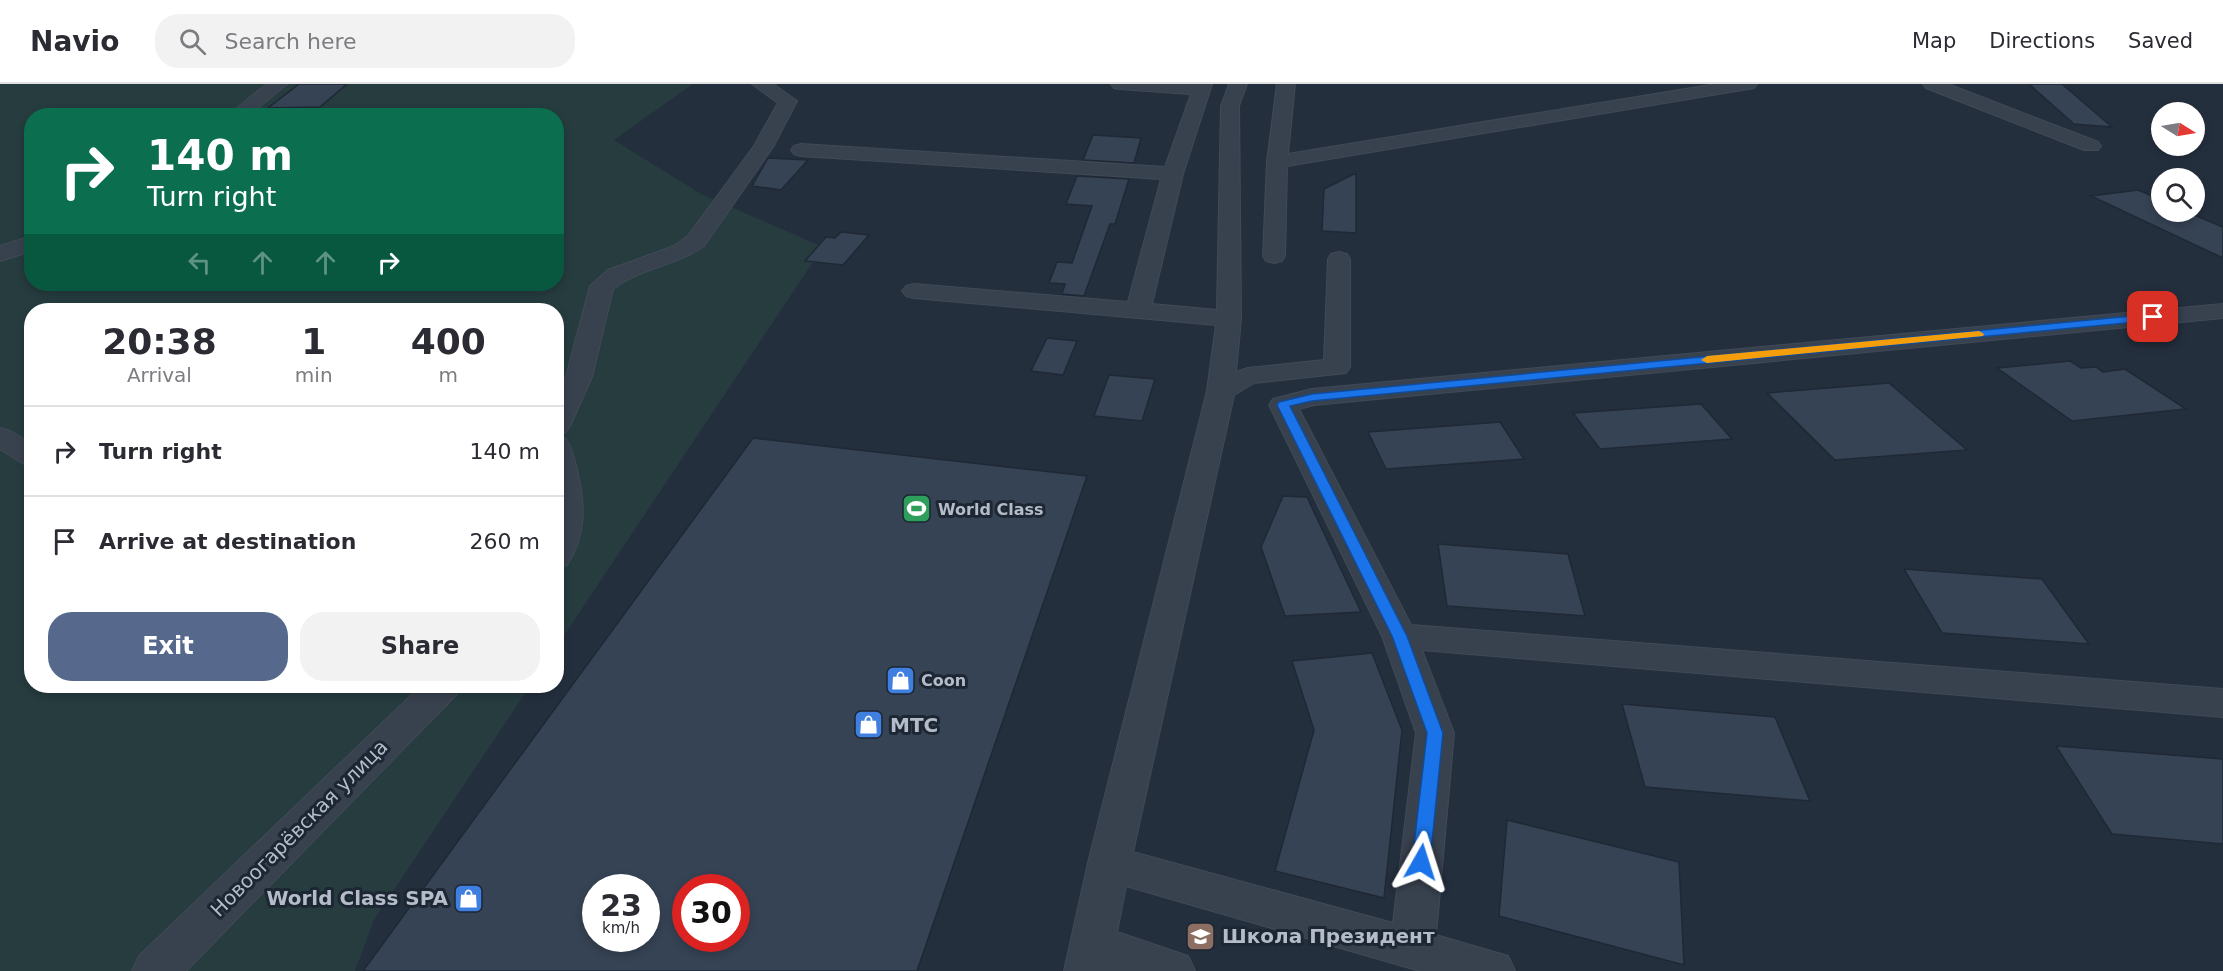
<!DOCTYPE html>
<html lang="en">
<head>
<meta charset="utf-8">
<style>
	body { margin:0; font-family:"DejaVu Sans",sans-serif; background:#f2f2f3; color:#2b2b33; height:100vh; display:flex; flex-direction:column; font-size:22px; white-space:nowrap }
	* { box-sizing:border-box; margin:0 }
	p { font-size:20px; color:#7c7c81 }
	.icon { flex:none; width:33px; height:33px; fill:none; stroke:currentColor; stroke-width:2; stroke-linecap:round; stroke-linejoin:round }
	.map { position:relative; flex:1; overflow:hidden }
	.sheet { position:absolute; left:24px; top:219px; width:540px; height:390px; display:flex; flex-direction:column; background:#fff; border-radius:24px; box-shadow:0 3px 9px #0003 }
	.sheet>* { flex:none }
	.guide { position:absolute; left:24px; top:24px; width:540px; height:183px; border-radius:24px; box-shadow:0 3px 9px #0003; background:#0b6e4f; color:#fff; overflow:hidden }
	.needle { width:39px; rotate:101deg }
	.controls { position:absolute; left:2151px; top:18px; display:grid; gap:12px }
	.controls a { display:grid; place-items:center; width:54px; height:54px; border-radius:50%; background:#fff; box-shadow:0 3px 9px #0003; font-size:30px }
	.speed { position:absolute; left:582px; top:790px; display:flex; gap:12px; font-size:30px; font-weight:700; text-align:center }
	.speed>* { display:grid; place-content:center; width:78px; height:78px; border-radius:50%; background:#fff; box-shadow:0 3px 9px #0003; line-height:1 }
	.speed small { font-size:15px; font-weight:400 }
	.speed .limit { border:9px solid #d22; background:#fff; color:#111 }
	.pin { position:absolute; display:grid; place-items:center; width:51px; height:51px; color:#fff; margin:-26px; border-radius:12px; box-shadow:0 3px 9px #0006 }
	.me { position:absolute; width:66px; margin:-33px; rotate:6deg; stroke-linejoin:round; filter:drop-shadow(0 0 4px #0008) }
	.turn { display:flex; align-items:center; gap:21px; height:126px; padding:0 24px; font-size:27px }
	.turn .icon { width:78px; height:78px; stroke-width:2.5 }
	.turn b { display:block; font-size:42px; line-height:51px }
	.lanes { display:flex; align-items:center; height:57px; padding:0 24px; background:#0003; justify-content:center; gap:30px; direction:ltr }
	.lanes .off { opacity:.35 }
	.eta { display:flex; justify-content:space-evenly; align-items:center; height:102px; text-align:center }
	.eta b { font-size:36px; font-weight:700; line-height:42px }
	.primary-button { display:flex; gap:12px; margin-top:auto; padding:12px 24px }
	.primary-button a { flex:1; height:69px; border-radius:24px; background:#56698c; color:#fff; font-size:24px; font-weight:700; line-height:69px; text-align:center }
	.primary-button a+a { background:#f2f2f3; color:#2b2b33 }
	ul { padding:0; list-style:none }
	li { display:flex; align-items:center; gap:18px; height:90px; padding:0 24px; border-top:2px solid #e1e1e2 }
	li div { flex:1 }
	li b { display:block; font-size:22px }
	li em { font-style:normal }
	header { display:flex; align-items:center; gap:36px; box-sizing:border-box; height:84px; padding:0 30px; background:#fff; border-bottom:2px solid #e1e1e2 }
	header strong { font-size:28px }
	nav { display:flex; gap:33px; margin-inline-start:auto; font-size:21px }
	.search { width:420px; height:54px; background:#f2f2f3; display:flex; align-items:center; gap:15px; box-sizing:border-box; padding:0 21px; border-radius:24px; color:#7c7c81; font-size:22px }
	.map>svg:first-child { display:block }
</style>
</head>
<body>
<header>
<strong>Navio</strong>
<div class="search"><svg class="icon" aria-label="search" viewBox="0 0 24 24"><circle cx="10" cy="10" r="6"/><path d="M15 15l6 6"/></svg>Search here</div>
<nav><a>Map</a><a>Directions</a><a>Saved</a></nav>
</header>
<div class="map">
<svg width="2223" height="887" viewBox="0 0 2223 887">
	<rect width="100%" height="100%" fill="#242f3e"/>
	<!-- green -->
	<path fill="#263c3f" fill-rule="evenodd" d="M 0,0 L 693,0 L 614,56 L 701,110 L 823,163 L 557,562 L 556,226 L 32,226 L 32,602 L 530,602 L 374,836 L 355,887 L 0,887 ZM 32,32 L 556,32 L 556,200 L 32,200 Z"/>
	<!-- building -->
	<path fill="#364354" stroke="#1f2835" stroke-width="1.5" fill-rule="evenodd" d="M 299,0 L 347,0 L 320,23 L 268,24 Z
		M 2029,0 L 2062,0 L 2112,43 L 2074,40 Z
		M 1093,51 L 1141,54 L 1134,79 L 1083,76 Z
		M 768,74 L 808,76 L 781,106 L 752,102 Z
		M 1356,89 L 1356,149 L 1322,147 L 1324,105 Z
		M 1077,92 L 1129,95 L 1115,140 L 1110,140 L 1084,212 L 1062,210 L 1065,200 L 1049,199 L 1057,178 L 1072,179 L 1092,122 L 1066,120 Z
		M 2138,106 L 2162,116 L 2162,128 L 2187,128 L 2223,143 L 2223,174 L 2091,112 Z
		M 841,148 L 869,151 L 843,181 L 805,177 L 826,153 L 835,154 Z
		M 1047,254 L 1077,257 L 1063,291 L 1031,287 Z
		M 2070,277 L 2081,284 L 2096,283 L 2103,288 L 2125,285 L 2186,325 L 2072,337 L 1997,284 Z
		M 1109,291 L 1155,295 L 1142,337 L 1094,332 Z
		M 1889,299 L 1967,366 L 1835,376 L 1767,309 Z
		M 1701,320 L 1732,355 L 1600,365 L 1573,329 Z
		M 1500,338 L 1524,375 L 1386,385 L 1368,348 Z
		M 753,354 L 1087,392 L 917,887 L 363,887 ZM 596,804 L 646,804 L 646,855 L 596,855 ZM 686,804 L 736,804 L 736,855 L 686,855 Z
		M 1283,412 L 1307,413 L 1361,528 L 1285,532 L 1261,463 Z
		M 1438,460 L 1568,470 L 1585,532 L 1447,522 Z
		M 1904,485 L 2042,495 L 2089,560 L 1942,549 Z
		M 1372,569 L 1402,646 L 1384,814 L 1275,787 L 1314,646 L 1292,577 Z
		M 1622,620 L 1775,633 L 1810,717 L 1645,703 Z
		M 2056,662 L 2223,675 L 2223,760 L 2112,750 Z
		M 1507,736 L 1679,778 L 1684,881 L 1499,832 Z"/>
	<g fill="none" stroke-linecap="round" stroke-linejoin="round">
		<defs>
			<path id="minor" d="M 267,0 L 287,0 L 248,32 L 227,32 Z
				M 752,0 L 773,0 L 797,17 L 773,63 L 704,162 C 676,182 640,184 613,205 L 592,293 L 570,342 L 566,348 L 556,350 L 556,312 L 566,293 L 590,202 L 608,186 L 674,162 L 688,152 L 754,62 L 778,19 Z
				M 1111,0 L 1212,0 L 1183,90 L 1152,220 L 1217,226 L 1221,22 L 1229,0 L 1247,0 L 1239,22 L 1241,235 L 1236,288 L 1248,284 L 1324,276 L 1328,175 L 1331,170 L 1339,168 L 1347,170 L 1350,175 L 1350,283 L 1346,289 L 1254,299 L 1234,311 L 1133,768 L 1393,839 L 1416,649 L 1382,552 L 1269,321 L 1273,315 L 1312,305 L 2223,220 L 2223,234 L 1314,321 L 1299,325 L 1411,541 L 2223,605 L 2223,633 L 1422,566 L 1454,649 L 1436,851 L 1508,872 L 1515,887 L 1420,887 L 1126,802 L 1117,848 L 1188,872 L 1195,887 L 1064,887 L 1088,779 L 1207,307 L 1216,241 L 914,214 L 906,212 L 902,207 L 906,202 L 914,200 L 1128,218 L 1161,95 L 801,72 L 794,70 L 791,66 L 794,62 L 801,60 L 1165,83 L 1191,10 L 1120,5 L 1114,4 Z
				M 1277,0 L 1295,0 L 1288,70 L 1716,0 L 1757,0 L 1754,4 L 1748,5 L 1287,82 L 1285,172 L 1282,177 L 1274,179 L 1266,177 L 1263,172 L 1267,78 Z
				M 1923,0 L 1948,0 L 2098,58 L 2101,62 L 2098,66 L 2084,66 L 1926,4 Z
				M 32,152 L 32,167 L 0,177 L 0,162 Z
				M 0,344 L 10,347 L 32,360 L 32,382 L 22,379 L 0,365 Z
				M 556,352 L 566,355 C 573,364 574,375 577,386 C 585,420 587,451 567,481 L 556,484 Z
				M 421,602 L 461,602 L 456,611 L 186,887 L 132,887 L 139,872 Z"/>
		</defs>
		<!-- minor casing -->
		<use href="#minor" stroke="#414a57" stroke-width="2"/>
		<!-- minor -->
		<use href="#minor" fill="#38414e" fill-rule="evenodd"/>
	</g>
	<!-- route -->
	<path fill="#1a73e8" stroke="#114b97" stroke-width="1.5" d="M 2153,230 L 2158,233 L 2157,236 L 1312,317 L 1290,322 L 1407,552 L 1443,649 L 1430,778 L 1428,784 L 1421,786 L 1415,784 L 1412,778 L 1427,649 L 1392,552 L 1277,321 L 1279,318 L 1312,310 Z"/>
	<!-- slow -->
	<path fill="#f59e0b" d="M 1979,247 L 1984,250 L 1983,252 L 1707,279 L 1701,276 L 1707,272 Z"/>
	<!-- icons -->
	<defs>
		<symbol id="stadium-square" viewBox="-11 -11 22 22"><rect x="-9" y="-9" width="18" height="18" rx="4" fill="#2e9e5b" stroke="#1d2633"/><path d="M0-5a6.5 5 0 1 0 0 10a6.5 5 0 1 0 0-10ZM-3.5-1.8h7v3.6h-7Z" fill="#fff"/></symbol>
		<symbol id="shop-square" viewBox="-11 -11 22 22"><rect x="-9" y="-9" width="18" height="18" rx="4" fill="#3f7fe0" stroke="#1d2633"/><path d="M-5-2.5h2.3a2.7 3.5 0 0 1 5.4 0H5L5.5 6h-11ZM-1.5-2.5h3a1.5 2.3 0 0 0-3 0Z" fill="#fff"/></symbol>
		<symbol id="school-square" viewBox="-11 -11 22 22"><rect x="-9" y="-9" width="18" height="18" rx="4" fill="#8d6e63" stroke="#1d2633"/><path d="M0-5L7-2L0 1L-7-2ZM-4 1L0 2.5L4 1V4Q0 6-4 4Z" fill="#fff"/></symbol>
	</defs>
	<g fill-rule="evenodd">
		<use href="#stadium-square" x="900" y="408" width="33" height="33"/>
		<use href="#shop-square" x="884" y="580" width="33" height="33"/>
		<use href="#shop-square" x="852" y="624" width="33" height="33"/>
		<use href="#shop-square" x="452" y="798" width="33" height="33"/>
		<use href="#school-square" x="1184" y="836" width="33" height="33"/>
	</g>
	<g text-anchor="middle" stroke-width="6" stroke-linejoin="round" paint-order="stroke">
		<!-- poi labels -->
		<g font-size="16" font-weight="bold" fill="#b4bcc9" stroke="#1d2633" text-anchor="start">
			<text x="938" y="431">World Class</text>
			<text x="921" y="602">Coon</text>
		</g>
		<!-- near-poi labels -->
		<g font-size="20" font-weight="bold" fill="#b4bcc9" stroke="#1d2633" text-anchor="start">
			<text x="890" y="648">МТС</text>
			<text x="448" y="821" text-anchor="end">World Class SPA</text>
			<text x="1222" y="859">Школа Президент</text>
		</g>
		<!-- near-street labels -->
		<g font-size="20" fill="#b4bcc9" stroke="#1d2633">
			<text transform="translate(299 744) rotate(-45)" y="7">Новоогарёвская улица</text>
		</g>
	</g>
</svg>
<div class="controls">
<a><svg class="needle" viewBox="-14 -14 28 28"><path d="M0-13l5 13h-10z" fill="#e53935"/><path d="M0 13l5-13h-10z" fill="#7c7c81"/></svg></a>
<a><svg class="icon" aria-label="search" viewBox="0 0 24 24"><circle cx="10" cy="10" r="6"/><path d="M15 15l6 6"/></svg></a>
</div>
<div class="speed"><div>23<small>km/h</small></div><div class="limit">30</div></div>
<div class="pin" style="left:2153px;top:233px;background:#d93025"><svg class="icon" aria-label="arrive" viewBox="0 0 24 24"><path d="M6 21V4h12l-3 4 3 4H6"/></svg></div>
<svg class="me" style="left:1421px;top:778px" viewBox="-20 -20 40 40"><path d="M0-17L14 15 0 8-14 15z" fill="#1a73e8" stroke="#fff" stroke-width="4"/></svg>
<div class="guide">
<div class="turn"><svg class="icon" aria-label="right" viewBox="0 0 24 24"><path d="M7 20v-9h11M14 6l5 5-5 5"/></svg><div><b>140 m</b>Turn right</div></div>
<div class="lanes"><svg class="icon off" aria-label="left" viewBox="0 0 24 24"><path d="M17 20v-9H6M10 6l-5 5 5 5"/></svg><svg class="icon off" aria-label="ahead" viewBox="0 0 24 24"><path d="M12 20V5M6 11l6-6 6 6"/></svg><svg class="icon off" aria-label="ahead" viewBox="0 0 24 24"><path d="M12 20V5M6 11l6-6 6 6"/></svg><svg class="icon" aria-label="right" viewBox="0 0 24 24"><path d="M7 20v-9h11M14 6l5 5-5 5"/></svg></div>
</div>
<section class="sheet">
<div class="eta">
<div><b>20:38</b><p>Arrival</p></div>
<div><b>1</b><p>min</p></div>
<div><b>400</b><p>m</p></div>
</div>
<ul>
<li><svg class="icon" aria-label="right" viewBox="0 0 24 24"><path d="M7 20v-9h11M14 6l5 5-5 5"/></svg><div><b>Turn right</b></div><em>140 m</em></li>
<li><svg class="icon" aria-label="arrive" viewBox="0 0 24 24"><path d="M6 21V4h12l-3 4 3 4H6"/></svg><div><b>Arrive at destination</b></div><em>260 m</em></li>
</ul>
<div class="primary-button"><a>Exit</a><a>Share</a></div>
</section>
</div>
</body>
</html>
